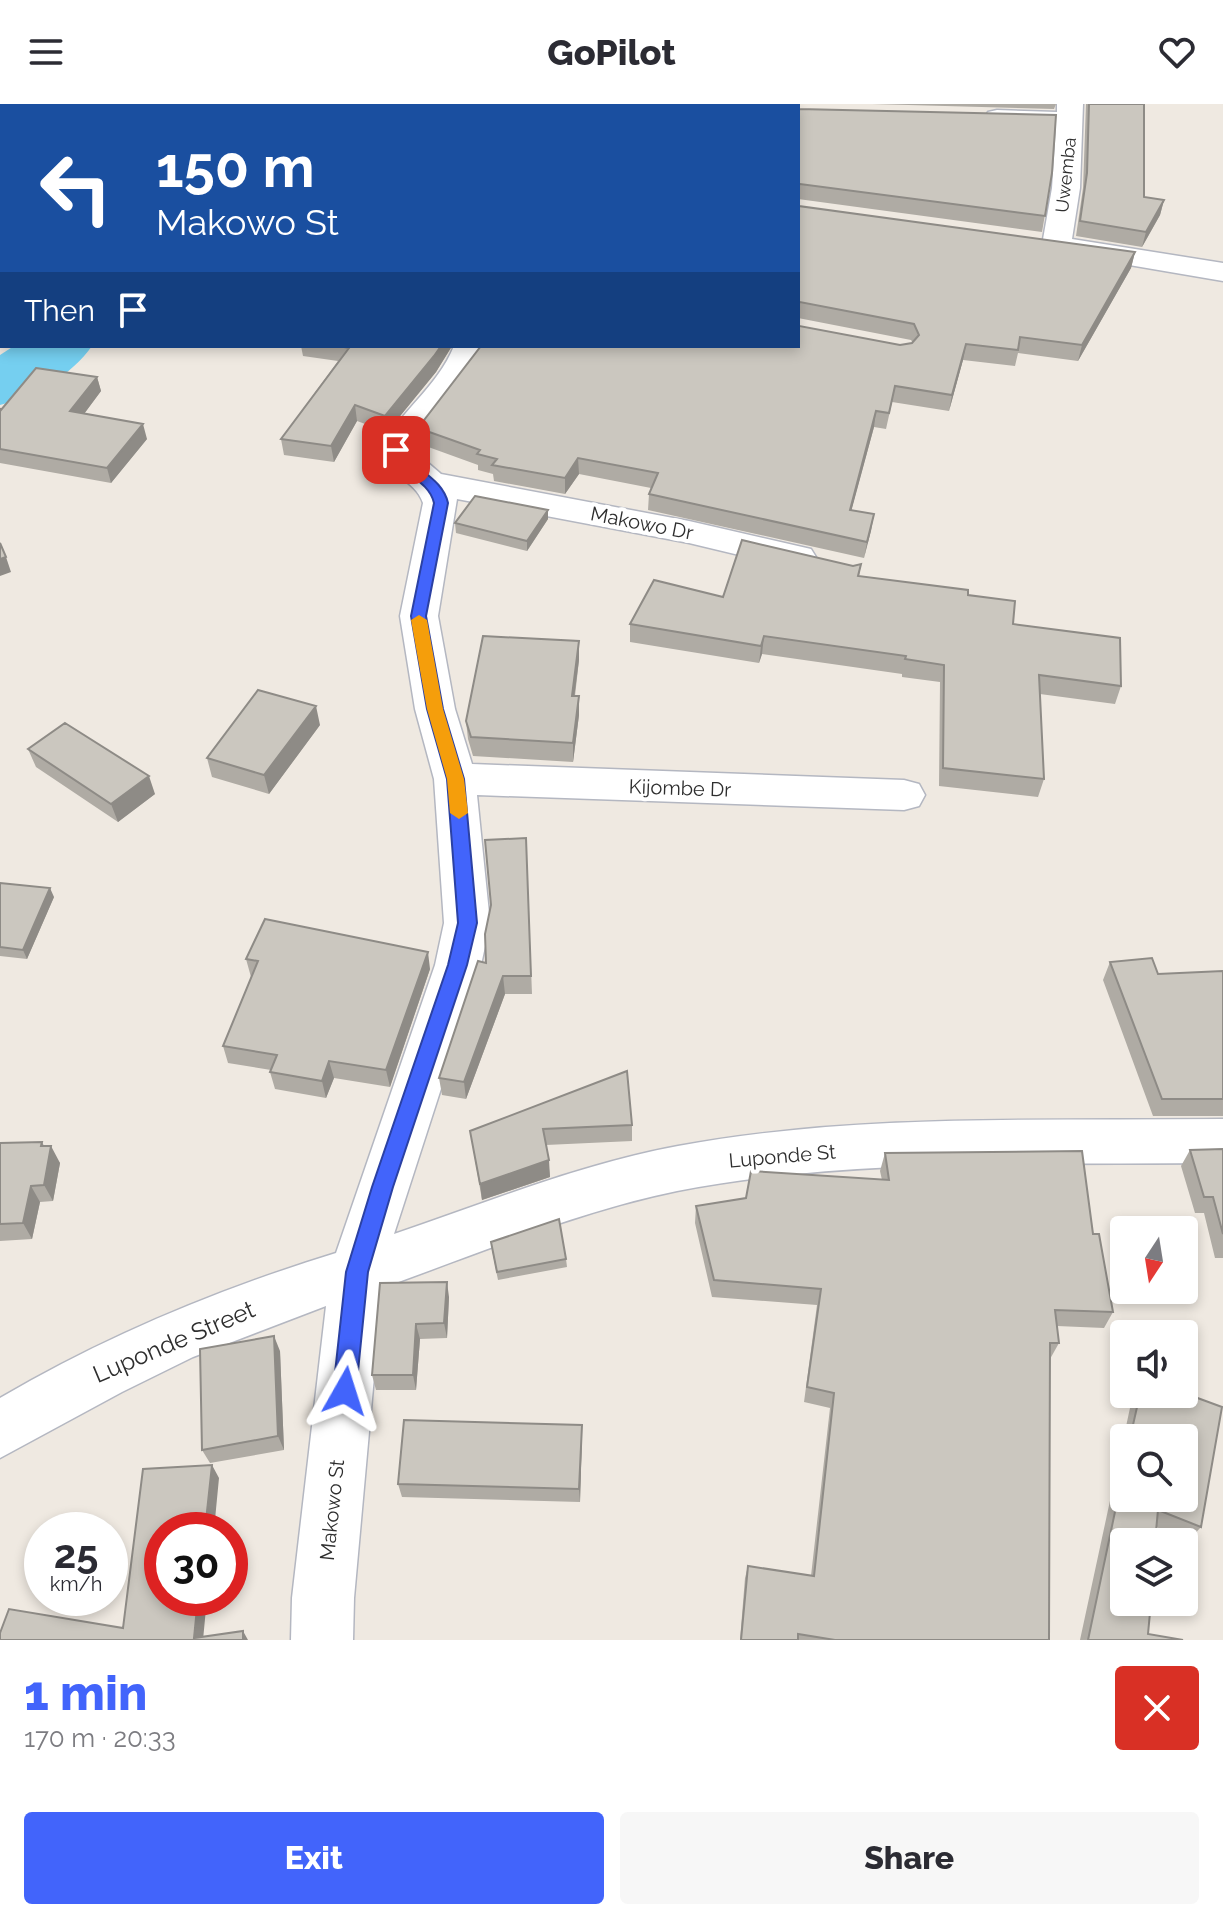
<!DOCTYPE html>
<html lang="en">
<head>
<meta charset="utf-8">
<style>
	body { margin:0; font-family:Raleway,sans-serif; background:#f7f7f7; color:#2b2b33; height:100vh; display:flex; flex-direction:column; font-size:30px; white-space:nowrap }
	* { box-sizing:border-box; margin:0 }
	p { font-size:26px; color:#7c7c81 }
	.icon { flex:none; width:44px; height:44px; fill:none; stroke:currentColor; stroke-width:2; stroke-linecap:round; stroke-linejoin:round }
	.map { position:relative; height:1536px; overflow:hidden }
	.drawer { display:flex; flex-direction:column; background:#fff; flex:1 }
	.drawer>* { flex:none }
	.top-card { position:absolute; left:0px; top:0px; width:800px; height:244px; box-shadow:0 4px 12px #0003; background:#1a4fa0; color:#fff; overflow:hidden }
	.needle { width:52px; rotate:192deg }
	.buttons { position:absolute; left:1110px; top:1112px; display:grid; gap:16px }
	.buttons a { display:grid; place-items:center; width:88px; height:88px; border-radius:8px; background:#fff; box-shadow:0 4px 12px #0003; font-size:40px }
	.speed { position:absolute; left:24px; top:1408px; display:flex; gap:16px; font-size:40px; font-weight:700; text-align:center }
	.speed>* { display:grid; place-content:center; width:104px; height:104px; border-radius:50%; background:#fff; box-shadow:0 4px 12px #0003; line-height:1 }
	.speed small { font-size:20px; font-weight:400 }
	.speed .limit { border:12px solid #d22; background:#fff; color:#111 }
	.pin { position:absolute; display:grid; place-items:center; width:68px; height:68px; color:#fff; margin:-34px; border-radius:16px; box-shadow:0 4px 12px #0006 }
	.me { position:absolute; width:88px; margin:-44px; rotate:6deg; stroke-linejoin:round; filter:drop-shadow(0 0 6px #0008) }
	.turn { display:flex; align-items:center; gap:28px; height:168px; padding:0 24px; font-size:36px }
	.turn .icon { width:104px; height:104px; stroke-width:2.5 }
	.turn b { display:block; font-size:56px; line-height:68px }
	.then { display:flex; align-items:center; height:76px; padding:0 24px; background:#0003; gap:16px; font-size:30px }
	.round { display:grid; place-items:center; flex:none; width:84px; height:84px; border-radius:8px; background:#f7f7f7 }
	.summary { display:flex; align-items:center; justify-content:space-between; height:136px; padding:0 24px }
	h1 { font-size:48px; font-weight:800; line-height:60px; color:#4264fb }
	.action { display:flex; gap:16px; margin-top:auto; padding:16px 24px }
	.action a { flex:1; height:92px; border-radius:8px; background:#4264fb; color:#fff; font-size:32px; font-weight:800; line-height:92px; text-align:center }
	.action a+a { background:#f7f7f7; color:#2b2b33 }
	header { display:flex; justify-content:space-between; align-items:center; height:104px; padding:0 24px; background:#fff; font-size:36px; font-weight:800 }
	.map>svg:first-child { display:block }
</style>
</head>
<body>
<header><svg class="icon" aria-label="menu" viewBox="0 0 24 24"><path d="M4 6h16M4 12h16M4 18h16"/></svg>GoPilot<svg class="icon" aria-label="heart" viewBox="0 0 24 24"><path d="M12 20l-8-8c-3-5 5-10 8-4 3-6 11-1 8 4z"/></svg></header>
<div class="map">
<svg width="1223" height="1536" viewBox="0 0 1223 1536">
	<rect width="100%" height="100%" fill="#efe9e1"/>
	<g fill="none" stroke-linecap="round" stroke-linejoin="round">
		<!-- river -->
		<path fill="#75cff0" fill-rule="evenodd" d="M 0,70 L 2,70 L 2,106 L 0,106 Z
			M 14,242 L 92,242 C 72,271 33,293 0,301 L 0,251 Z"/>
		<defs>
			<path id="minor" d="M 1057,0 L 1083,0 L 1080,84 L 1072,135 L 1223,159 L 1223,177 L 1047,147 L 1042,141 L 1052,84 L 1056,23 L 997,22 L 988,20 L 984,14 L 988,8 L 997,6 L 1057,8 Z
				M 454,242 L 486,242 C 470,283 433,308 413,346 L 441,370 L 689,417 L 811,445 L 816,453 L 811,461 L 798,465 L 689,439 L 457,395 L 438,512 L 455,605 L 472,660 L 904,676 L 919,680 L 925,691 L 919,702 L 904,706 L 477,691 L 490,819 L 481,861 L 394,1130 C 488,1098 581,1060 678,1042 C 856,1009 1043,1017 1223,1015 L 1223,1059 C 1044,1061 853,1053 677,1087 C 575,1108 480,1149 382,1184 L 354,1494 L 353,1536 L 291,1536 L 292,1494 L 326,1202 L 193,1253 L 122,1288 L 0,1354 L 0,1294 C 106,1232 219,1185 336,1149 L 435,861 L 444,819 L 434,675 L 415,605 L 400,512 L 423,399 C 415,375 385,371 379,346 C 400,308 438,282 454,242 Z"/>
		</defs>
		<!-- minor casing -->
		<use href="#minor" stroke="#b4b7c1" stroke-width="3"/>
		<!-- minor -->
		<use href="#minor" fill="#fff" fill-rule="evenodd"/>
	</g>
	<!-- wall -->
	<path fill="#afaba4" fill-rule="evenodd" d="M 0,0 L 798,0 L 799,5 L 1056,11 L 1052,69 L 1042,128 L 798,95 L 799,102 L 1135,148 L 1131,164 L 1078,257 L 1018,249 L 1015,262 L 963,256 L 949,307 L 892,298 L 886,325 L 874,323 L 851,407 L 874,410 L 864,454 L 648,406 L 649,390 L 651,384 L 579,370 L 565,390 L 494,377 L 493,370 L 478,366 L 478,361 L 420,340 L 418,324 L 481,242 L 798,242 L 798,2 L 2,2 L 2,34 L 0,34 ZM 798,214 L 911,236 L 913,239 L 900,241 L 799,222 Z
		M 872,0 L 1056,0 L 1054,5 Z
		M 1086,0 L 1144,0 L 1144,93 L 1164,96 L 1160,111 L 1142,143 L 1076,132 L 1083,84 Z
		M 301,242 L 452,242 L 436,268 L 387,328 L 357,317 L 334,358 L 284,351 L 281,335 L 338,257 L 303,252 Z
		M 97,273 L 101,287 L 84,310 L 147,335 L 111,379 L 0,359 L 0,305 Z
		M 548,406 L 548,415 L 527,447 L 456,429 L 455,419 Z
		M 861,460 L 859,472 L 968,491 L 1013,520 L 1121,582 L 1115,600 L 1040,590 L 1044,675 L 1038,693 L 939,682 L 940,578 L 902,573 L 902,570 L 762,550 L 759,559 L 630,538 L 630,520 L 723,493 Z
		M 579,556 L 575,592 L 579,611 L 573,658 L 473,652 L 468,635 L 466,617 Z
		M 320,621 L 269,690 L 212,673 L 207,654 Z
		M 28,645 L 155,690 L 118,718 L 36,663 Z
		M 526,734 L 532,890 L 505,890 L 466,995 L 442,991 L 439,974 L 486,859 Z
		M 0,779 L 54,793 L 27,855 L 0,852 Z
		M 246,855 L 430,865 L 390,983 L 334,974 L 326,994 L 275,985 L 270,968 L 271,966 L 228,959 L 223,942 L 251,873 Z
		M 1110,858 L 1158,870 L 1223,867 L 1223,1012 L 1153,1012 L 1103,876 Z
		M 632,1021 L 632,1037 L 546,1041 L 550,1073 L 482,1096 L 470,1027 Z
		M 0,1039 L 44,1042 L 60,1059 L 53,1097 L 40,1098 L 32,1135 L 0,1137 Z
		M 1223,1045 L 1223,1154 L 1215,1154 L 1204,1109 L 1195,1109 L 1181,1062 L 1190,1046 Z
		M 885,1049 L 1093,1130 L 1113,1208 L 1104,1224 L 1057,1222 L 1059,1239 L 1050,1255 L 1049,1536 L 740,1536 L 745,1474 L 748,1462 L 811,1472 L 830,1304 L 804,1298 L 817,1201 L 712,1193 L 695,1119 L 696,1102 L 882,1076 L 880,1067 Z
		M 492,1146 L 566,1155 L 567,1163 L 498,1176 Z
		M 380,1179 L 449,1193 L 447,1234 L 420,1235 L 416,1286 L 376,1286 L 372,1271 Z
		M 280,1247 L 284,1346 L 210,1359 L 202,1346 Z
		M 1133,1290 L 1184,1290 L 1201,1423 L 1189,1436 L 1156,1423 L 1148,1530 L 1183,1536 L 1080,1536 ZM 1124,1334 L 1184,1334 L 1124,1394 Z
		M 582,1321 L 580,1398 L 402,1393 L 398,1380 Z"/>
	<!-- shaded-wall -->
	<path fill="#8e8b86" d="M 1164,96 L 1160,111 L 1142,143 L 1146,128 Z
		M 1135,148 L 1131,164 L 1078,257 L 1082,241 Z
		M 966,240 L 963,256 L 949,307 L 952,291 Z
		M 441,242 L 452,242 L 436,268 L 387,328 L 385,312 Z
		M 97,273 L 101,287 L 75,322 L 70,307 Z
		M 355,301 L 357,317 L 334,358 L 331,342 Z
		M 876,307 L 874,323 L 847,423 L 850,406 Z
		M 143,320 L 147,335 L 111,379 L 107,364 Z
		M 578,354 L 579,370 L 565,390 L 565,374 Z
		M 548,406 L 548,415 L 527,447 L 527,437 Z
		M 874,410 L 871,427 L 864,454 L 867,438 Z
		M 6,453 L 11,468 L 0,472 L 0,455 Z
		M 764,532 L 762,550 L 759,559 L 761,542 Z
		M 579,537 L 579,556 L 572,610 L 572,592 Z
		M 579,592 L 579,611 L 573,658 L 573,639 Z
		M 316,602 L 320,621 L 269,690 L 264,671 Z
		M 149,672 L 155,690 L 118,718 L 111,700 Z
		M 50,784 L 54,793 L 27,855 L 23,846 Z
		M 428,848 L 430,865 L 390,983 L 386,966 Z
		M 503,872 L 505,890 L 466,995 L 464,978 Z
		M 329,957 L 334,974 L 326,994 L 322,977 Z
		M 42,1038 L 49,1052 L 51,1042 L 60,1059 L 53,1097 L 44,1081 Z
		M 549,1056 L 550,1073 L 482,1096 L 480,1080 Z
		M 31,1082 L 40,1098 L 32,1135 L 23,1119 Z
		M 447,1178 L 449,1193 L 447,1234 L 444,1219 Z
		M 416,1220 L 420,1235 L 416,1286 L 413,1271 Z
		M 274,1232 L 280,1247 L 284,1346 L 278,1332 Z
		M 582,1321 L 582,1334 L 580,1398 L 579,1385 Z
		M 212,1361 L 219,1374 L 214,1426 L 205,1426 Z
		M 198,1494 L 207,1494 L 203,1536 L 194,1534 Z
		M 243,1527 L 248,1536 L 243,1536 Z"/>
	<!-- building -->
	<path fill="#cbc7bf" stroke="#8e8b86" stroke-width="2" d="M 0,0 L 798,0 L 799,5 L 1056,11 L 1052,69 L 1045,112 L 800,80 L 798,81 L 798,2 L 2,2 L 2,19 L 0,19 Z
		M 1089,0 L 1144,0 L 1144,93 L 1164,96 L 1146,128 L 1080,117 L 1087,69 Z
		M 798,94 L 799,102 L 1135,148 L 1082,241 L 1020,233 L 1018,246 L 966,240 L 952,291 L 895,282 L 889,309 L 876,307 L 850,406 L 874,410 L 867,438 L 649,390 L 658,369 L 578,354 L 565,374 L 492,361 L 497,355 L 477,350 L 480,346 L 418,324 L 481,242 L 798,242 L 798,214 L 799,222 L 900,241 L 912,239 L 919,231 L 914,220 L 800,198 L 798,200 Z
		M 339,242 L 441,242 L 434,252 L 385,312 L 355,301 L 331,342 L 281,335 L 349,244 Z
		M 36,264 L 97,273 L 70,307 L 143,320 L 107,364 L 0,345 L 0,305 L 1,306 Z
		M 475,392 L 548,406 L 527,437 L 455,419 Z
		M 742,436 L 853,462 L 861,460 L 858,472 L 968,486 L 968,491 L 1015,497 L 1013,520 L 1120,534 L 1121,582 L 1039,571 L 1044,675 L 943,664 L 944,561 L 905,555 L 906,552 L 764,532 L 761,542 L 630,520 L 654,476 L 723,493 Z
		M 0,439 L 6,453 L 0,455 Z
		M 483,532 L 579,537 L 572,592 L 579,592 L 573,639 L 471,633 L 466,617 Z
		M 258,586 L 316,602 L 264,671 L 207,654 Z
		M 65,619 L 149,672 L 111,700 L 28,645 Z
		M 526,734 L 531,872 L 503,872 L 464,978 L 439,974 L 478,857 L 486,859 L 485,830 L 491,801 L 485,736 Z
		M 0,779 L 50,784 L 23,846 L 0,843 Z
		M 265,815 L 428,848 L 386,966 L 329,957 L 322,977 L 270,968 L 277,951 L 223,942 L 258,857 L 246,855 Z
		M 1152,854 L 1158,870 L 1223,867 L 1223,995 L 1162,995 L 1110,858 Z
		M 627,967 L 632,1021 L 543,1025 L 549,1056 L 480,1080 L 470,1027 Z
		M 42,1038 L 41,1042 L 51,1042 L 44,1081 L 31,1082 L 23,1119 L 0,1120 L 0,1039 Z
		M 1223,1045 L 1223,1130 L 1213,1093 L 1204,1093 L 1190,1046 Z
		M 1082,1047 L 1093,1130 L 1099,1130 L 1113,1208 L 1055,1206 L 1059,1239 L 1050,1239 L 1049,1536 L 835,1536 L 798,1530 L 798,1536 L 741,1536 L 748,1462 L 814,1472 L 834,1289 L 807,1283 L 821,1185 L 714,1176 L 696,1102 L 746,1094 L 751,1067 L 889,1076 L 885,1049 Z
		M 559,1115 L 566,1155 L 497,1168 L 491,1138 Z
		M 447,1178 L 444,1219 L 416,1220 L 413,1271 L 372,1271 L 380,1179 Z
		M 274,1232 L 278,1332 L 202,1346 L 200,1245 Z
		M 1184,1289 L 1222,1303 L 1201,1423 L 1158,1406 L 1155,1438 L 1124,1438 L 1124,1498 L 1151,1498 L 1148,1530 L 1183,1536 L 1088,1536 L 1124,1365 L 1124,1394 L 1184,1394 L 1184,1334 L 1130,1334 L 1140,1290 L 1184,1290 Z
		M 404,1316 L 582,1321 L 579,1385 L 398,1380 Z
		M 212,1361 L 205,1426 L 162,1426 L 162,1494 L 198,1494 L 194,1534 L 243,1527 L 243,1536 L 0,1536 L 0,1529 L 9,1505 L 123,1524 L 143,1365 Z"/>
	<!-- route -->
	<path fill="#4264fb" stroke="#2b41a3" stroke-width="2" d="M 396,341 L 401,343 C 411,366 442,372 448,399 L 426,512 L 443,605 L 464,675 L 477,819 L 467,861 L 393,1083 L 368,1168 L 356,1287 L 353,1295 L 345,1298 L 337,1295 L 333,1287 L 346,1168 L 372,1083 L 448,861 L 458,819 L 447,675 L 427,605 L 411,512 L 434,399 C 428,373 394,370 389,346 Z"/>
	<!-- slow -->
	<path fill="#f59e0b" d="M 419,511 L 427,516 L 443,605 L 464,675 L 468,709 L 459,715 L 450,709 L 447,675 L 427,605 L 411,516 Z"/>
	<g text-anchor="middle" stroke-width="8" stroke-linejoin="round" paint-order="stroke">
		<!-- far-street labels -->
		<g font-size="18" fill="#2e2e2e" stroke="#fff">
			<text transform="translate(1066 71) rotate(-84)" y="6">Uwemba</text>
		</g>
		<!-- street labels -->
		<g font-size="20" fill="#2e2e2e" stroke="#fff">
			<text transform="translate(642 419) rotate(11)" y="7">Makowo Dr</text>
			<text transform="translate(680 684) rotate(2)" y="7">Kijombe Dr</text>
			<text transform="translate(782 1052) rotate(-5)" y="7">Luponde St</text>
			<text transform="translate(332 1406) rotate(-84)" y="7">Makowo St</text>
		</g>
		<!-- near-street labels -->
		<g font-size="24" fill="#2e2e2e" stroke="#fff">
			<text transform="translate(174 1238) rotate(-23)" y="8">Luponde Street</text>
		</g>
	</g>
</svg>
<div class="buttons">
<a><svg class="needle" viewBox="-14 -14 28 28"><path d="M0-13l5 13h-10z" fill="#e53935"/><path d="M0 13l5-13h-10z" fill="#7c7c81"/></svg></a>
<a><svg class="icon" aria-label="sound" viewBox="0 0 24 24"><path d="M4 9h4l5-4v14l-5-4H4zM17 9q2 3 0 6"/></svg></a>
<a><svg class="icon" aria-label="search" viewBox="0 0 24 24"><circle cx="10" cy="10" r="6"/><path d="M15 15l6 6"/></svg></a>
<a><svg class="icon" aria-label="layers" viewBox="0 0 24 24"><path d="M12 4l9 5-9 5-9-5zM3 14l9 5 9-5"/></svg></a>
</div>
<div class="speed"><div>25<small>km/h</small></div><div class="limit">30</div></div>
<div class="pin" style="left:396px;top:346px;background:#d93025"><svg class="icon" aria-label="arrive" viewBox="0 0 24 24"><path d="M6 21V4h12l-3 4 3 4H6"/></svg></div>
<svg class="me" style="left:345px;top:1287px" viewBox="-20 -20 40 40"><path d="M0-17L14 15 0 8-14 15z" fill="#4264fb" stroke="#fff" stroke-width="4"/></svg>
<div class="top-card">
<div class="turn"><svg class="icon" aria-label="left" viewBox="0 0 24 24"><path d="M17 20v-9H6M10 6l-5 5 5 5"/></svg><div><b>150 m</b>Makowo St</div></div>
<div class="then">Then<svg class="icon" aria-label="arrive" viewBox="0 0 24 24"><path d="M6 21V4h12l-3 4 3 4H6"/></svg></div>
</div>
</div>
<section class="drawer">
<div class="summary"><div><h1>1 min</h1><p>170 m · 20:33</p></div><a class="round" style="background:#d93025;color:#fff"><svg class="icon" aria-label="close" viewBox="0 0 24 24"><path d="M6 6l12 12M18 6L6 18"/></svg></a></div>
<div class="action"><a>Exit</a><a>Share</a></div>
</section>
</body>
</html>
